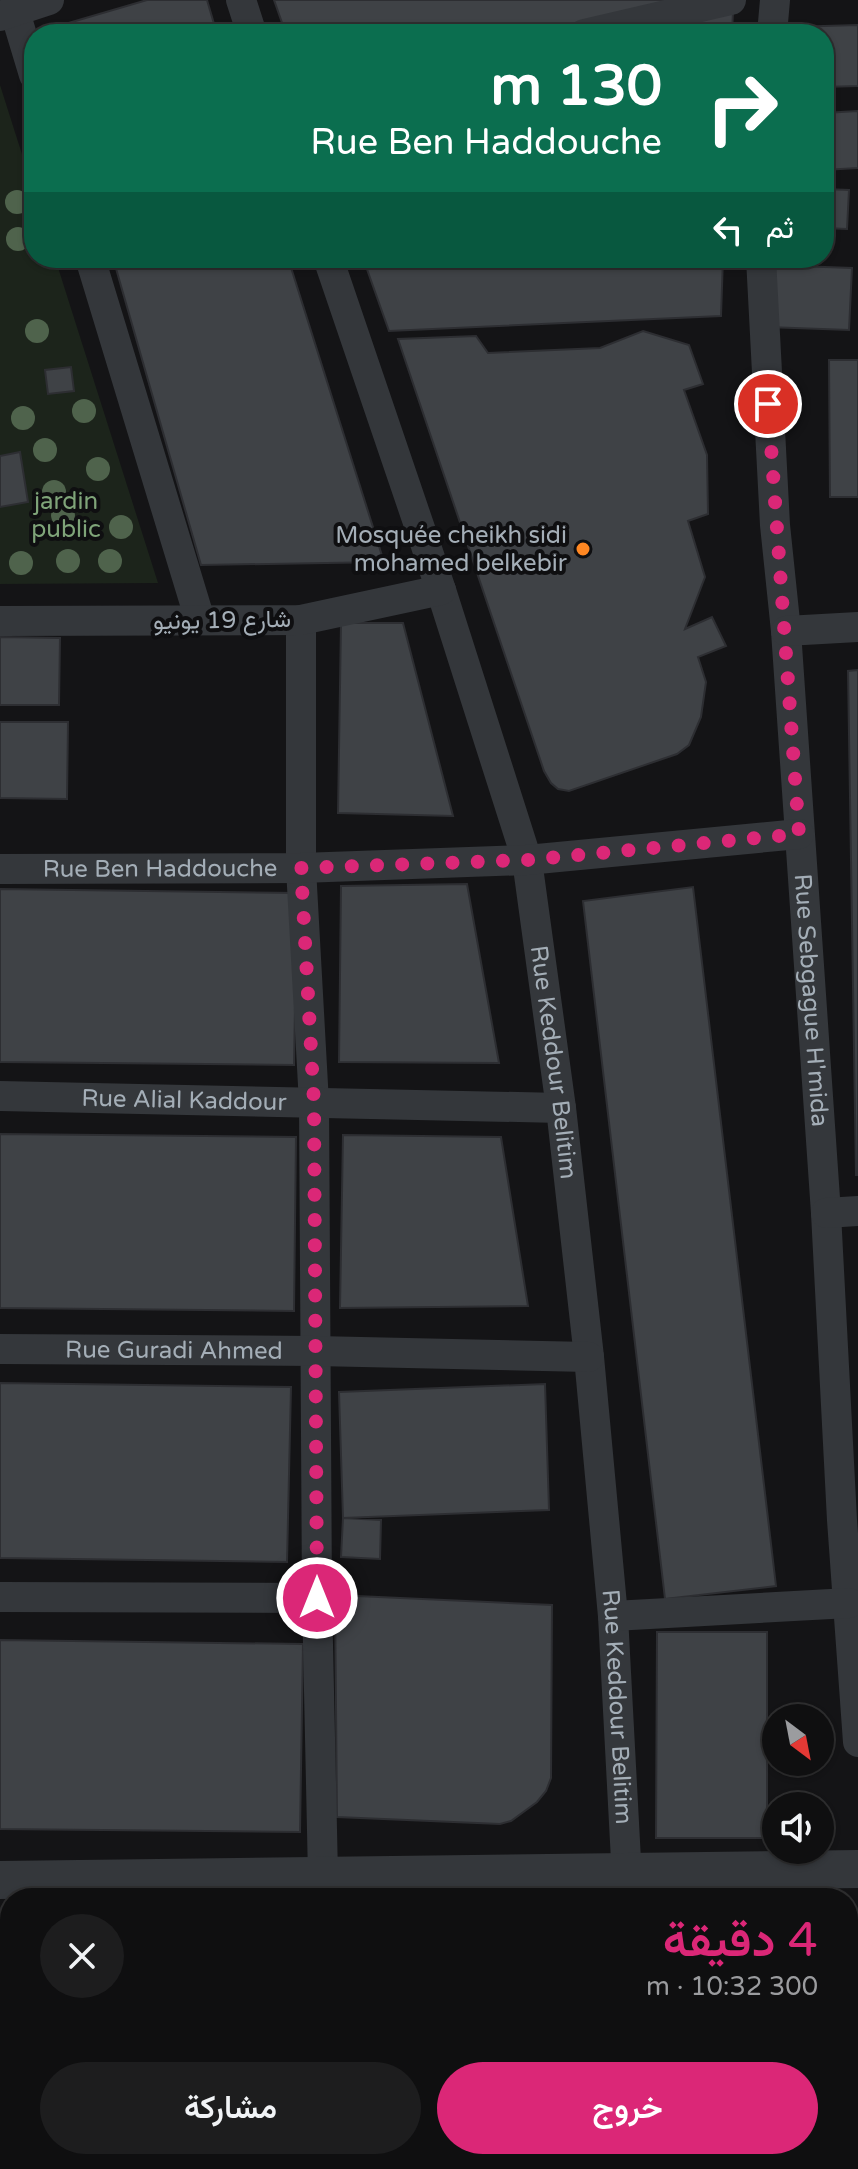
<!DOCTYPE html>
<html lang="ar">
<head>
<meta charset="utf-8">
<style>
	body { margin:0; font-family:"Varela Round",Vazirmatn,sans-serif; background:#1d1d1e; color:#f1f3f6; direction:rtl; height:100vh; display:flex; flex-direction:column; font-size:30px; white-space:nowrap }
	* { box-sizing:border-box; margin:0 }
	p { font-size:26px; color:#9b9c9f }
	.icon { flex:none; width:44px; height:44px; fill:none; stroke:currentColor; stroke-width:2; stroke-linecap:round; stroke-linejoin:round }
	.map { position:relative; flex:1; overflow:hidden; direction:ltr }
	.drawer { position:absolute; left:0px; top:1888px; width:858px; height:282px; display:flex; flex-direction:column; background:#0f0f10; border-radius:32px 32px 0 0; box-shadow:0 2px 6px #0004,0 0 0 2px #2f2f30; direction:rtl }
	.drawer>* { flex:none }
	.banner { position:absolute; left:24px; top:24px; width:810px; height:244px; border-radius:32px; box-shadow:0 2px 6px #0004,0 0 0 2px #2f2f30; direction:rtl; background:#0b6e4f; color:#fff; overflow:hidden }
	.needle { width:52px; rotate:148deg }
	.tools { position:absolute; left:762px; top:1704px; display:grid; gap:16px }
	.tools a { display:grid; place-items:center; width:72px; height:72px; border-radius:50%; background:#0f0f10; box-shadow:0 2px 6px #0004,0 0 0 2px #2f2f30; font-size:40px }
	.pin { position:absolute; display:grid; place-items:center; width:68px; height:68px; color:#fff; margin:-34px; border:4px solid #fff; border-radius:50%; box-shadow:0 2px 8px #0007 }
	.me { position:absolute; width:88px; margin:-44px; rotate:0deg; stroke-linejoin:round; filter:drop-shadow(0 0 6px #0008) }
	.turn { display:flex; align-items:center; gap:28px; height:168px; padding:0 40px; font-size:36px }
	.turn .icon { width:104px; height:104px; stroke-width:2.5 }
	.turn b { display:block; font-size:56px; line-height:68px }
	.then { display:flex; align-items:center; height:76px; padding:0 40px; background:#0003; gap:16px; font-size:30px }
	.round { display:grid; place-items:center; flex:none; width:84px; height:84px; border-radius:42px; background:#1d1d1e }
	.headline { display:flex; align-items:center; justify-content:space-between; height:136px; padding:0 40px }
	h1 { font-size:48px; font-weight:600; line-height:60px; color:#db2777 }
	.primary-button { display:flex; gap:16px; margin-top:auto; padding:16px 40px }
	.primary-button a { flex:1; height:92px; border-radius:48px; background:#db2777; color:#fff; font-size:32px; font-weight:600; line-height:92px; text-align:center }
	.primary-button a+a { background:#1d1d1e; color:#f1f3f6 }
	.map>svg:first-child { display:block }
</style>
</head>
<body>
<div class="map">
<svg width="858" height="2169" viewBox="0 0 858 2169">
	<rect width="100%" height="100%" fill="#141416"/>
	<!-- green -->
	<path fill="#1c241b" d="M 0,85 L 34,192 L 34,258 L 55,258 L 158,583 L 0,584 Z"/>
	<!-- building -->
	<path fill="#3f4246" stroke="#2d2e32" stroke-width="2" d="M 147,0 L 207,0 L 217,34 L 49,34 L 48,29 Z
		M 274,0 L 682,0 L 530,34 L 286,34 Z
		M 733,11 L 732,34 L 633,34 Z
		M 858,25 L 858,86 L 824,87 L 824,34 L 790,34 L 790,27 Z
		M 858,111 L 858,168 L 824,170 L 824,113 Z
		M 824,189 L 849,190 L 847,229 L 824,228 Z
		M 113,258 L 288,258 L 384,562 L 201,565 Z
		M 363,258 L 723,258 L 721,316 L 389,331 Z
		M 770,265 L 852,268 L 849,330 L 767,327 Z
		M 643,331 L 689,345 L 703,384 L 684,390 L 707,455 L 708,514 L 688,521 L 705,577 L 685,629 L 712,617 L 726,646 L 698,657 L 706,682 L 701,717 L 689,745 L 677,754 L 569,791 L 558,789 L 551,783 L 544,771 L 398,339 L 476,336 L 488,353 L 600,348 Z
		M 829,360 L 858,360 L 858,497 L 830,497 Z
		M 71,367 L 74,391 L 48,394 L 45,370 Z
		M 20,452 L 28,502 L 0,507 L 0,456 Z
		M 341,623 L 403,623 L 453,816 L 338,813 Z
		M 0,637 L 60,638 L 59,705 L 0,705 Z
		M 858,670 L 858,1175 L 856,1175 L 848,671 Z
		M 0,722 L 68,722 L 67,799 L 0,798 Z
		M 467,884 L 499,1063 L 339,1062 L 341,886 Z
		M 693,887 L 776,1586 L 665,1599 L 583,901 Z
		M 0,889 L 297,893 L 294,1065 L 0,1062 Z
		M 0,1134 L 296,1137 L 294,1311 L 0,1308 Z
		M 343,1135 L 501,1137 L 528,1306 L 340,1308 Z
		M 0,1383 L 291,1387 L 287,1562 L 0,1558 Z
		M 545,1384 L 549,1510 L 343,1518 L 339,1392 Z
		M 343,1518 L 381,1520 L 380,1559 L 341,1557 Z
		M 335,1595 L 552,1605 L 551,1778 L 546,1791 L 537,1802 L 511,1821 L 500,1824 L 337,1817 Z
		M 657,1632 L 767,1632 L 767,1838 L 656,1838 Z
		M 0,1640 L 303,1644 L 300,1832 L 0,1829 Z
		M 858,1932 L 858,2024 L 848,2025 L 848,1933 Z
		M 722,2160 L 754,2160 L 755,2169 L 723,2169 Z
		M 776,2160 L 819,2160 L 819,2166 L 776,2169 Z"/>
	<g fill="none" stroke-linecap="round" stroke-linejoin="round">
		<!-- minor -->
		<g stroke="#34373b" stroke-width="30">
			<path d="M 241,0 L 252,34"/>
			<path d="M 15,12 L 34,75"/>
			<path d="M 0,16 L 49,0"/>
			<path d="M 584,34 L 731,0"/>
			<path d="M 772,34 L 775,0"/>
			<path d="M 90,258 L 200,620"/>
			<path id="s1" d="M 328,258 L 441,590 L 527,860 L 561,1108 L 589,1357 L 613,1616 L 628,1898"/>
			<path id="s2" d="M 761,258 L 775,525 L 786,631 L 826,1213 L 842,1520 L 858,1742"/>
			<path d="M 301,620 L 301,868 L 314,1103 L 317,1598 L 323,1876"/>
			<path d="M 0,621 L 301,620 L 441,590"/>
			<path d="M 786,631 L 858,627"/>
			<path id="s3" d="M 0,869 L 301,868 L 527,860 L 799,834"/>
			<path id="s4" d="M 0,1096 L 561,1108"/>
			<path d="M 826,1213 L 858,1211"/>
			<path id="s5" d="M 0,1349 L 316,1351 L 589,1357"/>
			<path d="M 0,1597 L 317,1598"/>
			<path d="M 613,1616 L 849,1603"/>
			<path d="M 832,2160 L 832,2169"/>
			<path d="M 45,2169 L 45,2160"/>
			<path d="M 641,2169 L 644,2160"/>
		</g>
		<!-- tertiary -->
		<path stroke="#34373b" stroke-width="38" d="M 0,1880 L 858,1869"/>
	</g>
	<!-- trees -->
	<g fill="#4f634c">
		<circle cx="17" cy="202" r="12"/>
		<circle cx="18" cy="239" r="12"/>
		<circle cx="37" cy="331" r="12"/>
		<circle cx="84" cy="411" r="12"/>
		<circle cx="23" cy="418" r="12"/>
		<circle cx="45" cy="450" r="12"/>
		<circle cx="98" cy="469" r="12"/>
		<circle cx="54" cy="492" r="12"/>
		<circle cx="63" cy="515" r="12"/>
		<circle cx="121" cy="527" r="12"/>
		<circle cx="68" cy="561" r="12"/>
		<circle cx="110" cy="561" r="12"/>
		<circle cx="21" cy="563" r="12"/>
	</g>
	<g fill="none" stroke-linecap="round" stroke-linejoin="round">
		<!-- route -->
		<path stroke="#db2777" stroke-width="14" stroke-dasharray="0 25.2" d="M 317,1598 L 314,1103 L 301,868 L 527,860 L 799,834 L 768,404"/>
	</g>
	<!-- markers -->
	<circle fill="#ff8722" stroke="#0f0f11" stroke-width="3" cx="583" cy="549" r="8"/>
	<g text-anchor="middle" stroke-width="8" stroke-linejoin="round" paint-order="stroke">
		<!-- park labels -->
		<g font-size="24" fill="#7fa479" stroke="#0f0f11">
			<text x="66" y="509">jardin<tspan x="66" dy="28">public</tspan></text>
		</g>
		<!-- poi labels -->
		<g font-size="24" fill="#a4aeb7" stroke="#0f0f11" text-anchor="end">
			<text x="567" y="543">Mosquée cheikh sidi<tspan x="567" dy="28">mohamed belkebir</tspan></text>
		</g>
		<!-- street labels -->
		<g font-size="24" fill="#a4aeb7" stroke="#0f0f11">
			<text transform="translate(222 620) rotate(-1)" y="8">شارع 19 يونيو</text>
			<text dy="8" stroke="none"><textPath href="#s3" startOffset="160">Rue Ben Haddouche</textPath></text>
			<text dy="8" stroke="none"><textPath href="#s2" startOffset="744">Rue Sebgague H'mida</textPath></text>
			<text dy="8" stroke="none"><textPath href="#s1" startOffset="838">Rue Keddour Belitim</textPath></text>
			<text dy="8" stroke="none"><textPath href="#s4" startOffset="184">Rue Alial Kaddour</textPath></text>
			<text dy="8" stroke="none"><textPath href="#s5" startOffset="174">Rue Guradi Ahmed</textPath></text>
			<text dy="8" stroke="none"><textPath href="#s1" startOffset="1486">Rue Keddour Belitim</textPath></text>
		</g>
	</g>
</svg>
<div class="tools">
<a><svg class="needle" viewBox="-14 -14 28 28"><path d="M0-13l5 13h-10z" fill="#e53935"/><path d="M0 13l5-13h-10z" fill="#9b9c9f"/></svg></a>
<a><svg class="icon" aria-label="sound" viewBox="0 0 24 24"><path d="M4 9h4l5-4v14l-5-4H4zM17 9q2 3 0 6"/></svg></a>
</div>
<div class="pin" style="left:768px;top:404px;background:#d93025"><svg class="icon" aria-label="arrive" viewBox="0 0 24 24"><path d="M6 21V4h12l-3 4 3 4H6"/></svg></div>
<svg class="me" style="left:317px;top:1598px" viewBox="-20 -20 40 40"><circle r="17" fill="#db2777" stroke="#fff" stroke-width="3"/><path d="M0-11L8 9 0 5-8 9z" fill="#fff"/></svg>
<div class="banner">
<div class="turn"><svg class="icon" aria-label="right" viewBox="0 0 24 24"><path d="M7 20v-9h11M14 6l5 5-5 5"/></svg><div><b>130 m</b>Rue Ben Haddouche</div></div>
<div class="then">ثم<svg class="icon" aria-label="left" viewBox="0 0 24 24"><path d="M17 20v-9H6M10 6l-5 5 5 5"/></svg></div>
</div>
<section class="drawer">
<div class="headline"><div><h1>4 دقيقة</h1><p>300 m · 10:32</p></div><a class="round"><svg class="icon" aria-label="close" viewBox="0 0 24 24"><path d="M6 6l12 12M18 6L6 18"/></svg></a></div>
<div class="primary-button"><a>خروج</a><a>مشاركة</a></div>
</section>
</div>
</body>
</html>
